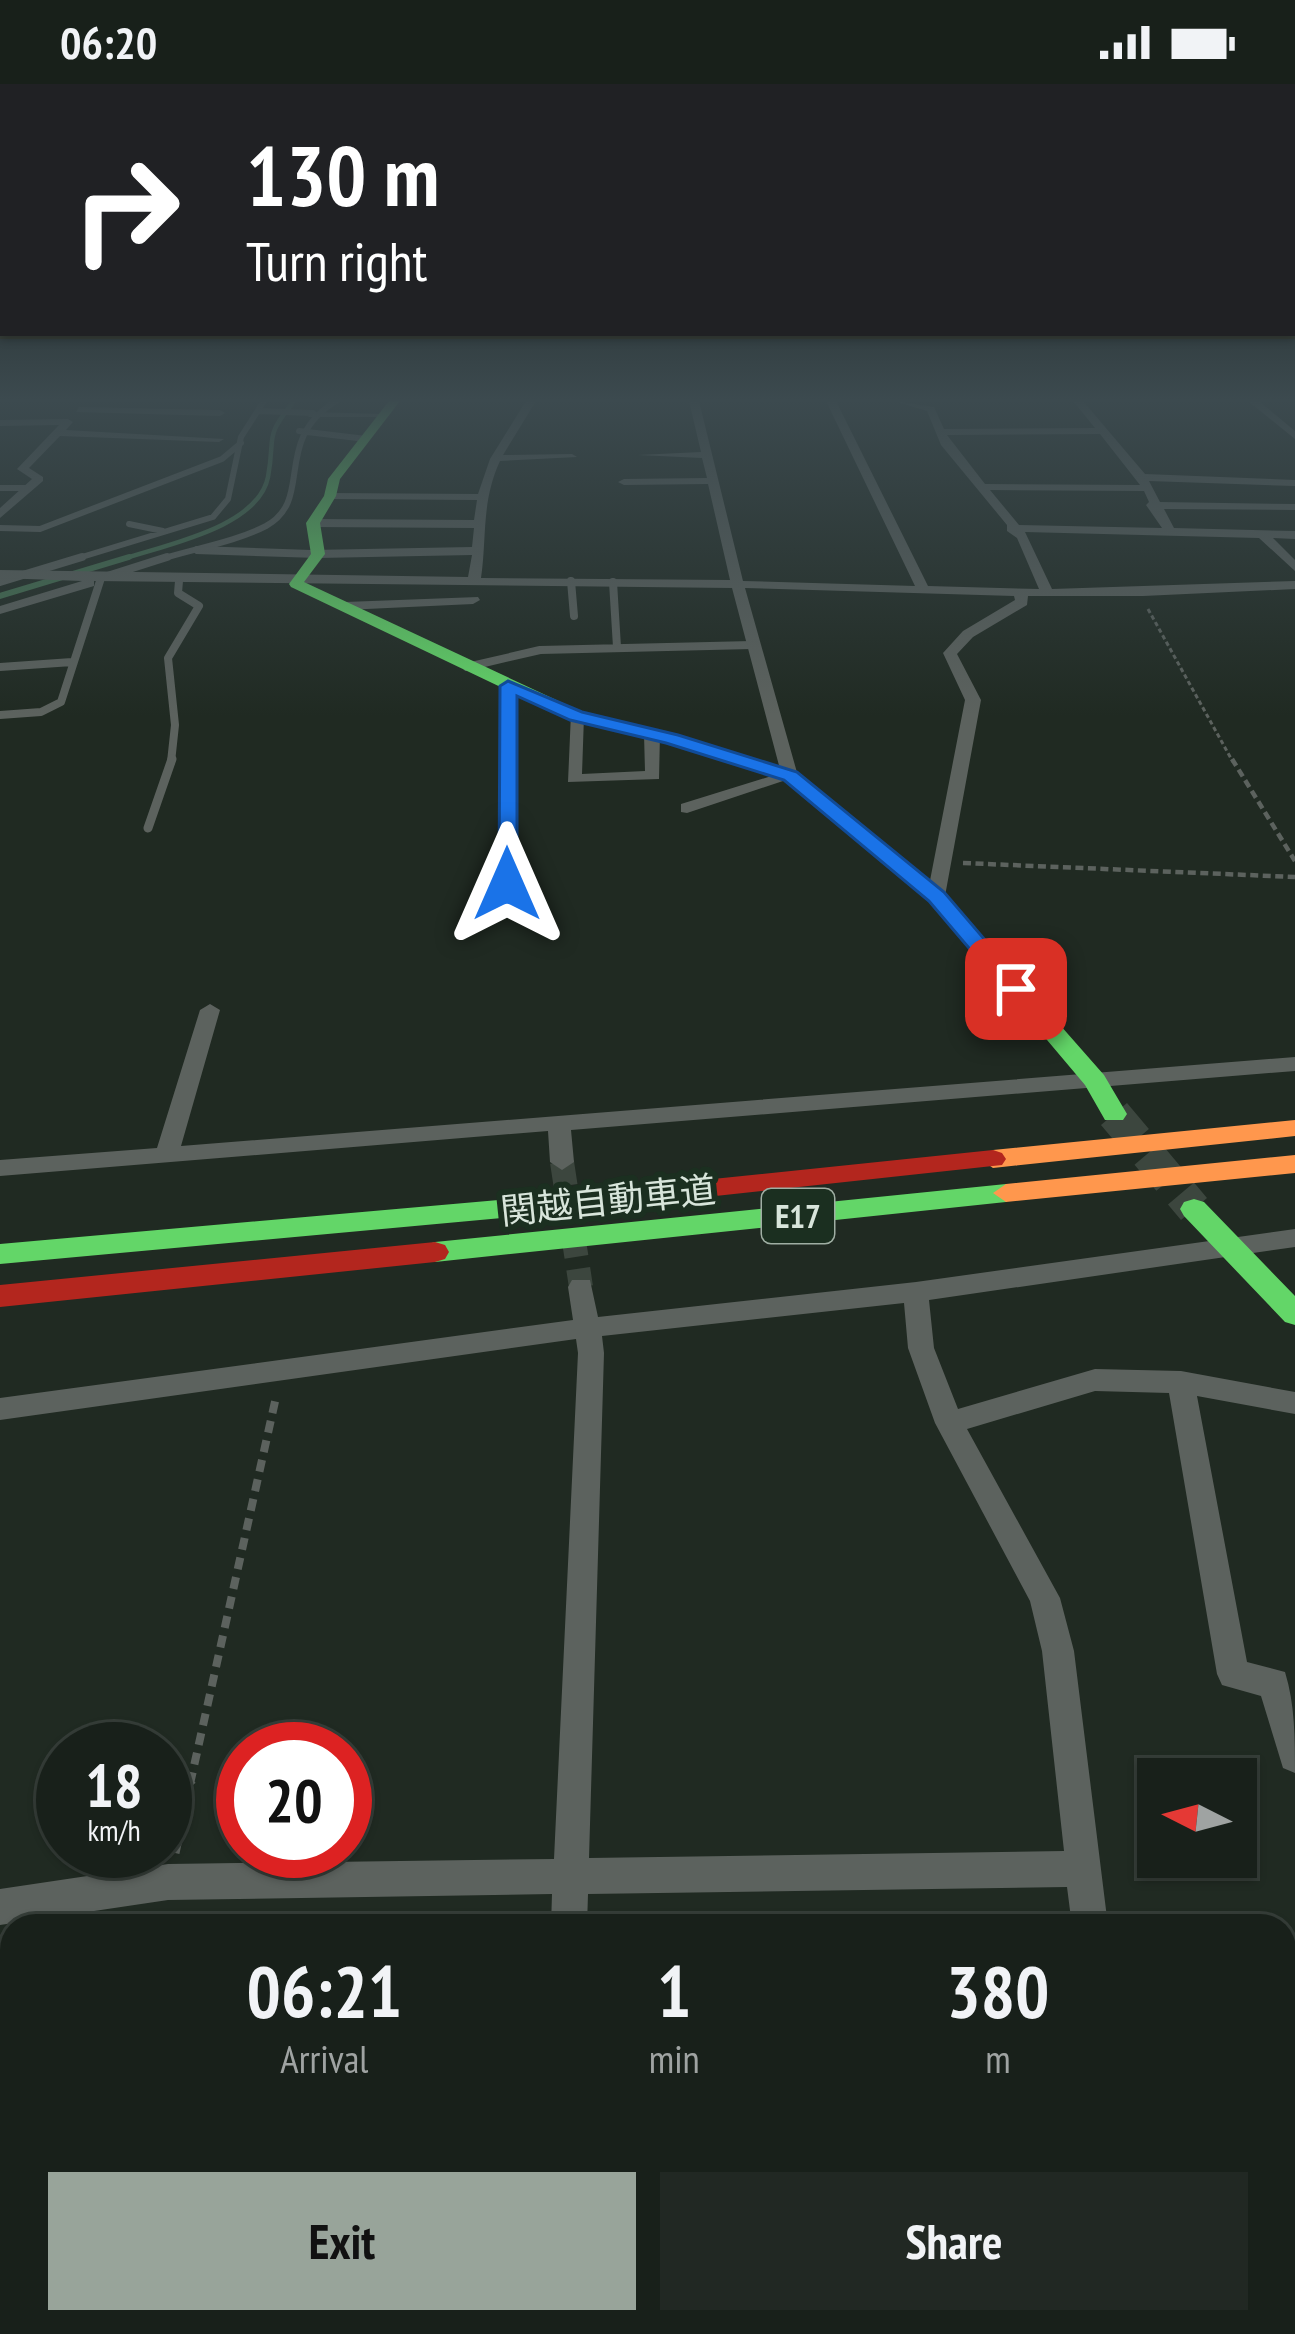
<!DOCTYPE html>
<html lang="en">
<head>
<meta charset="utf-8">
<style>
	body { margin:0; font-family:"PT Sans Narrow","Noto Sans JP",sans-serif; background:#212823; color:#f1f3f6; height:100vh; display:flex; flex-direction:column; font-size:45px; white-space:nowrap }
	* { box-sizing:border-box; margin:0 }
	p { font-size:39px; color:#9fa3a2 }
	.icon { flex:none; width:66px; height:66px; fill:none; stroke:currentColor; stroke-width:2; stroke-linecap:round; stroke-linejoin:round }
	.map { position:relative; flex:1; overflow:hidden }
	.panel { position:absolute; left:0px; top:1830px; width:1296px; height:420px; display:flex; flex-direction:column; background:#18201a; border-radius:36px 36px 0 0; box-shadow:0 3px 9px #0004,0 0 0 3px #363e39 }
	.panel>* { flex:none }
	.banner { position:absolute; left:0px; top:0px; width:1296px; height:252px; box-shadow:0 3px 9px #0004,0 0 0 3px #363e39; background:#202124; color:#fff; overflow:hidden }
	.needle { width:78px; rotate:276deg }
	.fabs { position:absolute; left:1137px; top:1674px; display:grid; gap:24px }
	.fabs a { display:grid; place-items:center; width:120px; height:120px; border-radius:0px; background:#18201a; box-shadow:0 3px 9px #0004,0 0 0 3px #363e39; font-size:60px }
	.speed { position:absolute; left:36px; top:1638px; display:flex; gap:24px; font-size:60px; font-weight:700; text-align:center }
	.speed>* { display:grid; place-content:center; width:156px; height:156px; border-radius:50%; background:#18201a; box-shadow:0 3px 9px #0004,0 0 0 3px #363e39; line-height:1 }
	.speed small { font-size:30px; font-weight:400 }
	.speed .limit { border:18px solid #d22; background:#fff; color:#111 }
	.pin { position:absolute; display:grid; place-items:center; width:102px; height:102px; color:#fff; margin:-51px; border-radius:24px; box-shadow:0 6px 18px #0006 }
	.me { position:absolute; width:132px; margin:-66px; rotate:0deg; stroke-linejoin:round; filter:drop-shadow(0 0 9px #0008) }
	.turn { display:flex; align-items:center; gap:42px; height:252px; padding:0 48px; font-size:54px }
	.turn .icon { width:156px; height:156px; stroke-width:2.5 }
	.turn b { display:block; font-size:84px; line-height:102px }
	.eta { display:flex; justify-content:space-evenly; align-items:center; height:204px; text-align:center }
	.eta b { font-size:72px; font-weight:700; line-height:84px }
	.button { display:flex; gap:24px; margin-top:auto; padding:24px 48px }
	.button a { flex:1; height:138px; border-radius:0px; background:#98a49a; color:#111; font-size:48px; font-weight:700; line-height:138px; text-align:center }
	.button a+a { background:#212823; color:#f1f3f6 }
	.status { display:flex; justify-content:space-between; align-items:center; height:84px; padding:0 60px; background:#18201a; direction:ltr }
	.status svg { height:33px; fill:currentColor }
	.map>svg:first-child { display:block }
</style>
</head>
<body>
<div class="status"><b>06:20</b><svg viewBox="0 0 49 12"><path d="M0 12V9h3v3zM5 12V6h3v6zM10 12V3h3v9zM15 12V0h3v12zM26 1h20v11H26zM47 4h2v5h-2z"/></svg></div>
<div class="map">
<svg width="1295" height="2250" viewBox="0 0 1295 2250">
	<rect width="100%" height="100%" fill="#202a22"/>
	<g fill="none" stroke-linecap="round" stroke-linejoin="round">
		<!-- stream-far1 -->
		<path stroke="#457151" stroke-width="4.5" d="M 120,476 C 163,461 258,444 268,393 C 276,349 263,356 294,317"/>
		<!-- stream -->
		<path stroke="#457151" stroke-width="6" d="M 0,512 L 129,473"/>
		<!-- street-tunnel -->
		<path stroke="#3c463e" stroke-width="24" stroke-dasharray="24 12" stroke-linecap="butt" d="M 562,1078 L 581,1203"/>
		<!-- secondary-tunnel -->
		<path stroke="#3c463e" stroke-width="34" stroke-dasharray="34 18" stroke-linecap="butt" d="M 1114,1030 L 1194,1125"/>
		<!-- path-far3 -->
		<path stroke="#5c625e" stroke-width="3" stroke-dasharray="4.5 3" stroke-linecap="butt" d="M 1148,525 L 1233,678"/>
		<!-- path-far2 -->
		<path stroke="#5c625e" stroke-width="4.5" stroke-dasharray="8 4.5" stroke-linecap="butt" d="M 1232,675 L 1295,777
			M 963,779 L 1295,793"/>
		<!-- path-far1 -->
		<path stroke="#5c625e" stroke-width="8" stroke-dasharray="12 8" stroke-linecap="butt" d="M 190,1700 L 276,1313"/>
		<!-- path -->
		<path stroke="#5c625e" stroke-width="9" stroke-dasharray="15 9" stroke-linecap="butt" d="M 175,1769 L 191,1697
			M 0,2205 L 12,2210
			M 47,2250 L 52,2238"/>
		<!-- lane-far2 -->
		<path stroke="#5c625e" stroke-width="6" d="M 259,327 L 313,329
			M 299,347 L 366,355
			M 0,404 L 28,404
			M 129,440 L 163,447
			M 0,444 L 40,445 L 222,375 L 241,359
			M 72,476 L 213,433 L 228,415 L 241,353 L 264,317
			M 158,476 C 192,465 235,458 266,442 C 315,415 271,357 336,317"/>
		<!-- lane-far1 -->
		<path stroke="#5c625e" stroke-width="8" d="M 571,497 L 574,532
			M 0,498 L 82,473
			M 613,498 L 617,563
			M 0,583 L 72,578
			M 467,583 L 540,566 L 752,561
			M 0,631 L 41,628 L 61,618 L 101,494 L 167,473
			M 171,678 L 175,641 L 168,574 L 199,522 L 178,509 L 179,497
			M 508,678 L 509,602"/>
		<!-- lane -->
		<path stroke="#5c625e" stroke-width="9" d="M 148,744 L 172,675
			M 507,800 L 508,675"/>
		<!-- street -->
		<path fill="#5c625e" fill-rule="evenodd" d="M 526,317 L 536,317 L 503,371 L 572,370 L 577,373 L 500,377 C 481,418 487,454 481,494 L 730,496 L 708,400 L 624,401 L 618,398 L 624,395 L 707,394 L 702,374 L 638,371 L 701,368 L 689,317 L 699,317 L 743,497 L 915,502 L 826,317 L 836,317 L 928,502 L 1039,505 L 1017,454 L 1007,447 L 1007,441 L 941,361 L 927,327 L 894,317 L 934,323 L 944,345 L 1095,344 L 1073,317 L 1083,317 L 1145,390 L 1295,396 L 1295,402 L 1149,397 L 1160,418 L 1295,420 L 1295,426 L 1164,425 L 1174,444 L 1295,447 L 1295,455 L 1273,454 L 1295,476 L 1295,487 L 1259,454 L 1025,448 L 1052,505 L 1295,497 L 1295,505 L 1143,512 L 1028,512 L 1027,521 L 973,553 L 957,570 L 981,616 L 945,812 L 936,818 L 927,812 L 965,616 L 943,569 L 963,547 L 1015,516 L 1014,512 L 745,504 L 798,692 L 687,729 L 681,728 L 681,720 L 781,689 L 732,504 L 94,497 L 94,502 L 0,530 L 0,522 L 82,497 L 0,494 L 0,486 L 468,493 L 472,471 L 318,474 L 196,470 L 190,466 L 196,462 L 311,466 L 472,463 L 474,444 L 313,443 L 307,439 L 313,435 L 474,436 L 477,416 L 330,415 L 324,412 L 330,409 L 478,410 L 490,375 ZM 1100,350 L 1140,401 L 985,400 L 947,351 ZM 990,406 L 1144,407 L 1149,418 L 1146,421 L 1162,444 L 1019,441 Z
			M 1248,317 L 1259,317 L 1295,347 L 1295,355 Z
			M 79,323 L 220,326 L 225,329 L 220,332 L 76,328 Z
			M 312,328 L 383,330 L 388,333 L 308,333 Z
			M 68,335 L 73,338 L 66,346 L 224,355 L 219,358 L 60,352 L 29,384 L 43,393 L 43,397 L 0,434 L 0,424 L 32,395 L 17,385 L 59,341 L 0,342 L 0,336 Z
			M 478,513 L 480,516 L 473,520 L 345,526 L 338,522 L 345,518 Z
			M 571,629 L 584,632 L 582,690 L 645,687 L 644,650 L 652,645 L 660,650 L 659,695 L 568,698 Z
			M 210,920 L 220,926 L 181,1062 L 1295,973 L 1295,987 L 571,1046 L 574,1078 L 562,1086 L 550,1078 L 548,1047 L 0,1092 L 0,1076 L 157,1064 L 200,926 Z
			M 1295,1145 L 1295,1163 L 929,1216 L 934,1264 L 958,1325 L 1095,1285 L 1181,1287 L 1295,1308 L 1295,1330 L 1197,1312 L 1247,1578 L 1285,1588 C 1295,1620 1295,1655 1295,1689 L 1283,1684 L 1261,1612 L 1222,1601 L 1217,1590 L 1169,1309 L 1095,1307 L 967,1345 L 1060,1514 L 1074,1567 L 1108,1842 L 1072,1842 L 1067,1803 L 588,1810 L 587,1842 L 551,1842 L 552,1810 L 168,1816 L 0,1841 L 0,1805 L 168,1780 L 554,1775 L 578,1269 L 576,1255 L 0,1336 L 0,1314 L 573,1236 L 568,1203 L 572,1196 L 590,1196 L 598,1233 L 916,1198 ZM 904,1219 L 908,1264 L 935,1339 L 1030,1517 L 1042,1567 L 1064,1767 L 589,1774 L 604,1269 L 602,1252 Z
			M 1284,2098 L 1295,2102 L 1295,2144 L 1284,2140 Z
			M 534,2238 L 578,2238 L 578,2250 L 534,2250 Z
			M 1119,2238 L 1163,2238 L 1165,2250 L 1121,2250 Z"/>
		<!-- fast -->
		<path fill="#63d668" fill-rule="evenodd" d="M 389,317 L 400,317 L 340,395 L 336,412 L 320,439 L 325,470 L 304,498 L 582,628 L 677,650 L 797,688 L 943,808 L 1104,991 L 1127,1030 L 1123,1036 L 1105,1036 L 1085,1001 L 929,816 L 783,696 L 666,658 L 570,636 L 291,503 L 289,500 L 311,470 L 306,439 L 324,412 L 328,395 Z
			M 1006,1100 L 1019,1109 L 1006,1118 L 435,1178 L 425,1175 L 421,1168 L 425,1161 L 435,1158 Z
			M 577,1109 L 590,1118 L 577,1127 L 0,1180 L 0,1160 Z
			M 1194,1115 L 1204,1118 L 1295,1212 L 1295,1241 L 1285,1238 L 1184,1132 L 1180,1125 L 1184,1118 Z"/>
		<!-- slow -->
		<path fill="#ff974d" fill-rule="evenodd" d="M 1295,1036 L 1295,1052 L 993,1084 L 980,1075 L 993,1066 Z
			M 1295,1071 L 1295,1089 L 1006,1118 L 993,1109 L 1006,1100 Z"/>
		<!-- jam -->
		<path fill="#b3261e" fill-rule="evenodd" d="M 993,1066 L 1002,1069 L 1006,1075 L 1002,1081 L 577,1127 L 564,1118 L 577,1109 Z
			M 435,1158 L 445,1161 L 449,1168 L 445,1175 L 435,1178 L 0,1223 L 0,1201 Z"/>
	</g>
	<!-- sky -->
	<linearGradient id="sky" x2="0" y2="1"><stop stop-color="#121713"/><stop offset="0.5" stop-color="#3c4a4f"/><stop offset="1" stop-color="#3c4a4f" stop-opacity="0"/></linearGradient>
	<rect width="1295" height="632" fill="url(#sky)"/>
	<!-- route -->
	<path fill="#1a73e8" stroke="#114b97" stroke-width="3" d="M 508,597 L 582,628 L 678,651 L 797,688 L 944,808 L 1027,905 L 1024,910 L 1008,910 L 929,817 L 784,696 L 666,659 L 570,636 L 517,612 L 517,800 L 499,805 L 500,602 Z"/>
	<g text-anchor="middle" stroke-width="12" stroke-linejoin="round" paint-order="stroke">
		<!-- shield labels -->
		<rect fill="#1b2f20" stroke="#9faea3" stroke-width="3" x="762" y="1105" width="72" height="54" rx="9"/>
		<g font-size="33" font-weight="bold" fill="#d8e5db">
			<text x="798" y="1144">E17</text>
		</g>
		<!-- street labels -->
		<g font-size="36" fill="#d8e5db" stroke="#1b2f20">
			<text transform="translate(608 1116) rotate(-6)" y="13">関越自動車道</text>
		</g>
	</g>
</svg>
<div class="fabs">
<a><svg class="needle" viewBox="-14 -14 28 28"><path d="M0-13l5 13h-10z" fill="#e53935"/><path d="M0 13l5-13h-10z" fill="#9fa3a2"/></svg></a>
</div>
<div class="speed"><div>18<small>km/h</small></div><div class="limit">20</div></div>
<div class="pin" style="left:1016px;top:905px;background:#d93025"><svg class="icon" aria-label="arrive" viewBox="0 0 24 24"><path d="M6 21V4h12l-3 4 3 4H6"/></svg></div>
<svg class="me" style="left:507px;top:800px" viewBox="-20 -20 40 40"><path d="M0-17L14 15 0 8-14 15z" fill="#1a73e8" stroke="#fff" stroke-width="4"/></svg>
<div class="banner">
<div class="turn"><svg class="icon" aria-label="right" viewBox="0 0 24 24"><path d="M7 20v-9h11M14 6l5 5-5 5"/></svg><div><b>130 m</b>Turn right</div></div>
</div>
<section class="panel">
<div class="eta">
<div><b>06:21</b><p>Arrival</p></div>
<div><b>1</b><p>min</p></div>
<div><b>380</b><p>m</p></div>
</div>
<div class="button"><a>Exit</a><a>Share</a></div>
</section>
</div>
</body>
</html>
